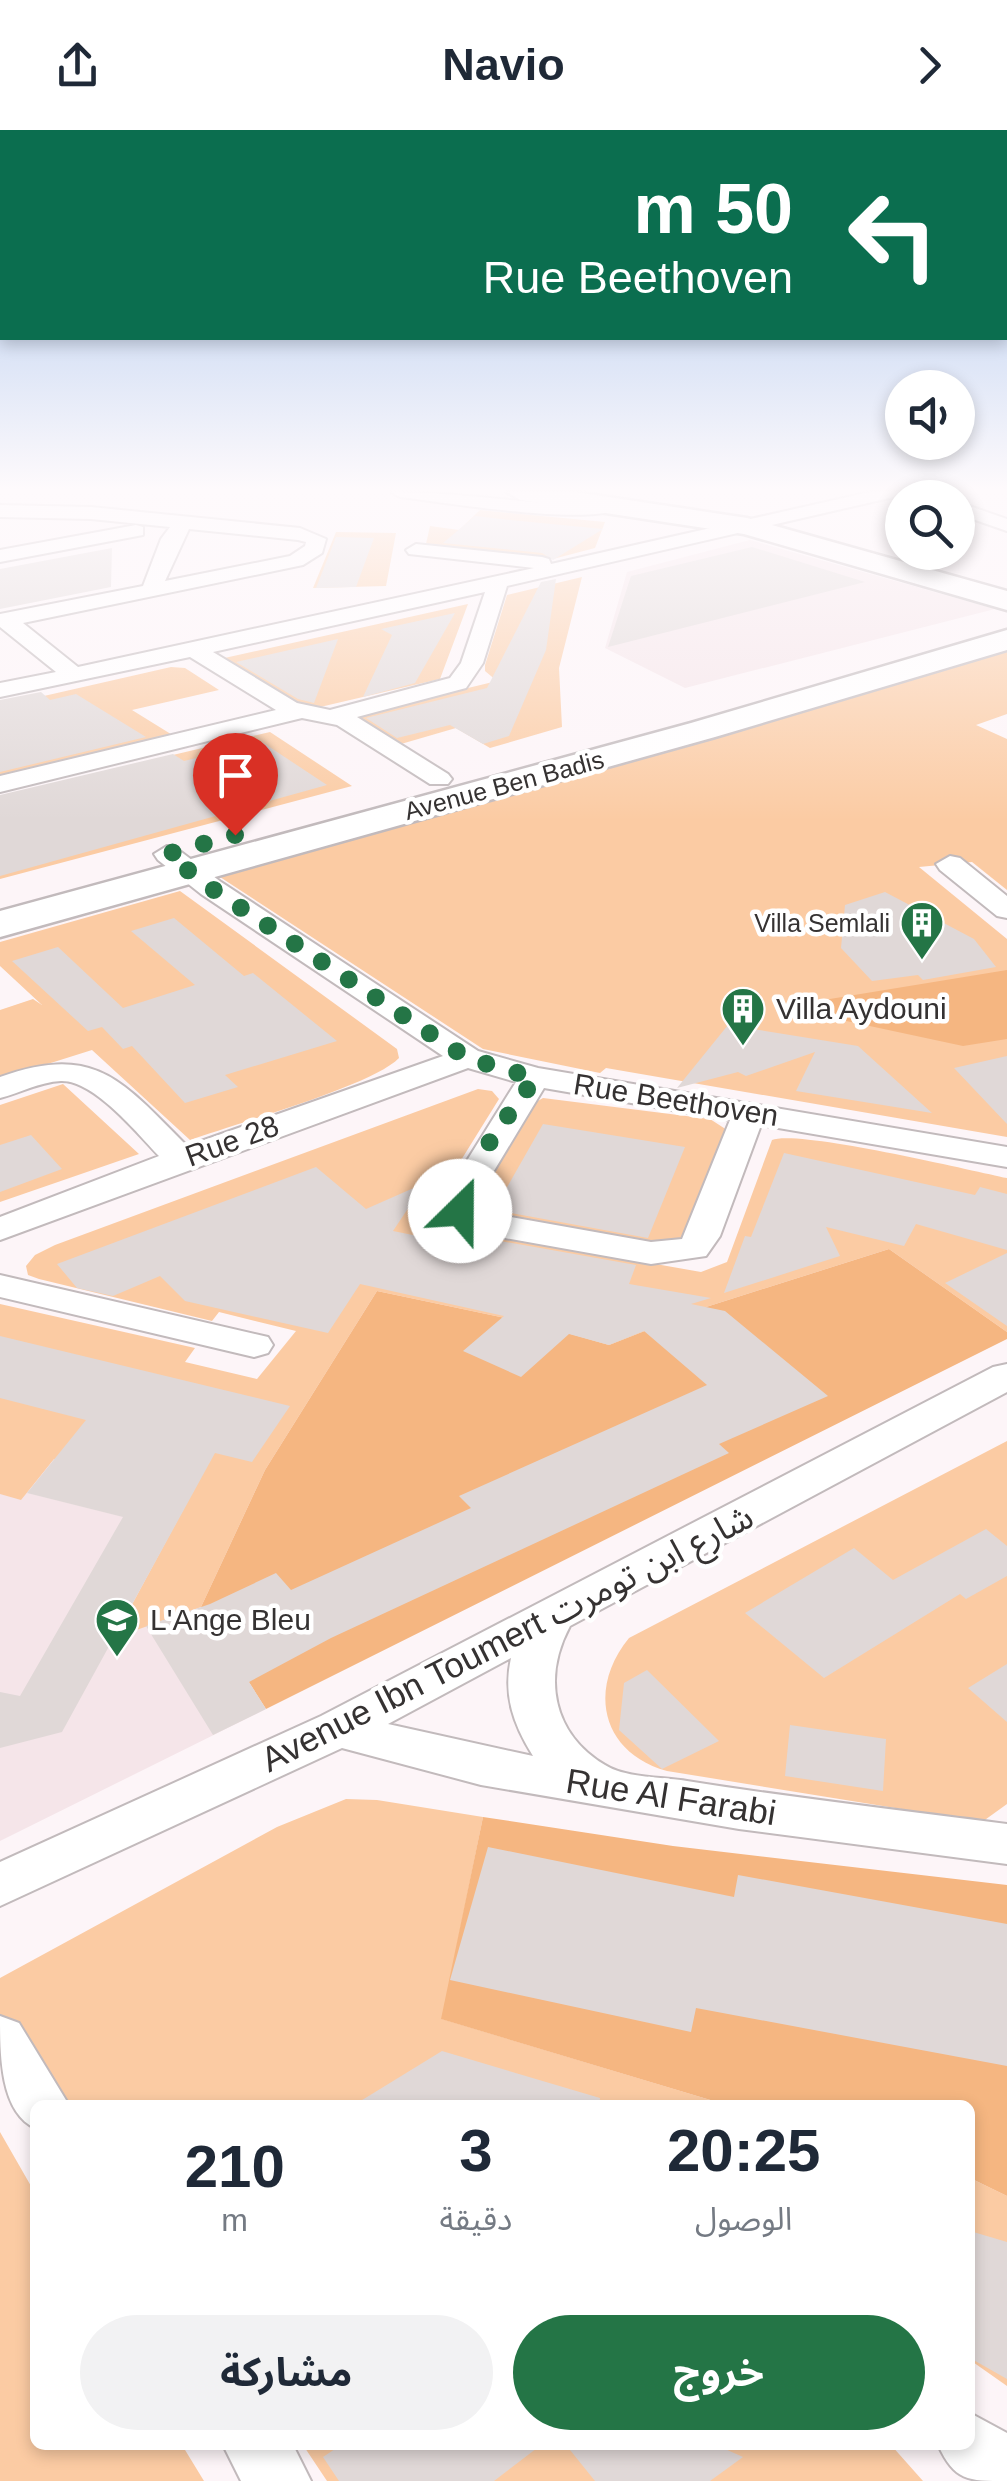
<!DOCTYPE html>
<html lang="ar">
<head>
<meta charset="utf-8">
<style>
	body { margin:0; font-family:Helvetica,"Noto Sans Arabic",sans-serif; background:#f2f2f3; color:#1f2937; direction:rtl; height:100vh; display:flex; flex-direction:column; font-size:38px; white-space:nowrap }
	* { box-sizing:border-box; margin:0 }
	p { font-size:32px; color:#747a83 }
	.icon { flex:none; width:55px; height:55px; fill:none; stroke:currentColor; stroke-width:2; stroke-linecap:round; stroke-linejoin:round }
	.map { position:relative; flex:1; overflow:hidden; direction:ltr }
	.side { position:absolute; left:30px; top:1970px; width:945px; height:350px; display:flex; flex-direction:column; background:#fff; border-radius:15px; box-shadow:0 5px 15px #0003; direction:rtl }
	.side>* { flex:none }
	.guide { position:absolute; left:0px; top:0px; width:1008px; height:210px; box-shadow:0 5px 15px #0003; direction:rtl; background:#0b6e4f; color:#fff; overflow:hidden }
	.fabs { position:absolute; left:885px; top:240px; display:grid; gap:20px }
	.fabs a { display:grid; place-items:center; width:90px; height:90px; border-radius:50%; background:#fff; box-shadow:0 5px 15px #0003; font-size:50px }
	.pin { position:absolute; display:grid; place-items:center; width:85px; height:85px; color:#fff; margin:-102px -42px; border-radius:50% 50% 50% 0; rotate:-45deg; box-shadow:0 0 10px #0007 }
	.pin .icon { rotate:45deg }
	.me { position:absolute; width:110px; margin:-55px; rotate:23deg; stroke-linejoin:round; filter:drop-shadow(0 0 8px #0008) }
	.turn { display:flex; align-items:center; gap:35px; height:210px; padding:0 50px; font-size:45px }
	.turn .icon { width:130px; height:130px; stroke-width:2.5 }
	.turn b { display:block; font-size:70px; line-height:85px }
	.eta { display:flex; justify-content:space-evenly; align-items:center; height:170px; text-align:center }
	.eta b { font-size:60px; font-weight:700; line-height:70px }
	.cta { display:flex; gap:20px; margin-top:auto; padding:20px 50px }
	.cta a { flex:1; height:115px; border-radius:60px; background:#247546; color:#fff; font-size:40px; font-weight:700; line-height:115px; text-align:center }
	.cta a+a { background:#f2f2f3; color:#1f2937 }
	header { display:flex; justify-content:space-between; align-items:center; height:130px; padding:0 50px; background:#fff; font-size:45px; font-weight:700 }
	.map>svg:first-child { display:block }
</style>
</head>
<body>
<header><svg class="icon" aria-label="forward" viewBox="0 0 24 24"><path d="M9 5l7 7-7 7"/></svg>Navio<svg class="icon" aria-label="share" viewBox="0 0 24 24"><path d="M12 15V3M7 8l5-5 5 5M5 13v7h14v-7"/></svg></header>
<div class="map">
<svg width="1007" height="2351" viewBox="0 0 1007 2351">
	<rect width="100%" height="100%" fill="#fdf5f8"/>
	<!-- built -->
	<path fill="#f5e5e9" d="M 750,410 L 995,479 L 685,558 L 605,518 L 627,442 Z
		M 0,1273 L 133,1308 L 201,1477 L 266,1579 L 0,1711 Z"/>
	<!-- green -->
	<path fill="#fbcba3" d="M 480,380 L 605,392 L 595,418 L 553,429 L 426,414 L 430,396 L 459,400 Z
		M 336,402 L 396,403 L 386,456 L 313,458 Z
		M 582,447 L 559,538 L 562,597 L 490,618 L 456,598 L 401,614 L 352,586 L 497,551 L 485,541 L 485,535 L 507,465 Z
		M 468,474 L 440,549 L 303,581 L 220,529 Z
		M 1007,522 L 1007,584 L 976,595 L 1007,609 L 1007,760 L 972,732 L 919,737 L 1007,809 L 1007,1007 L 606,938 L 600,943 L 483,919 L 220,747 L 614,634 L 928,534 L 943,540 Z
		M 171,537 L 185,538 L 219,560 L 132,580 L 174,606 L 0,648 L 0,576 Z
		M 270,602 L 352,656 L 0,749 L 0,666 Z
		M 180,761 L 397,919 L 399,928 C 372,956 234,994 190,1010 L 92,920 L 0,949 L 0,880 L 33,869 L 42,875 L 0,836 L 0,812 Z
		M 63,954 L 139,1024 L 0,1072 L 0,975 Z
		M 478,959 L 492,961 L 499,969 L 422,1093 L 701,1142 L 727,1132 L 772,1010 C 797,999 969,1040 1007,1048 L 1007,1202 L 889,1119 L 706,1177 L 609,1215 L 543,1196 L 377,1161 L 265,1340 L 201,1477 L 114,1508 L 191,1365 L 54,1329 L 21,1370 L 0,1364 L 0,1174 L 195,1218 L 185,1232 L 257,1249 L 296,1201 L 219,1182 L 212,1191 L 39,1149 L 28,1145 L 26,1136 L 35,1125 L 55,1115 Z
		M 543,968 L 710,989 L 727,1000 L 687,1107 L 679,1111 L 657,1112 L 478,1080 L 476,1073 L 536,972 Z
		M 1007,1311 L 1007,1674 L 982,1692 L 667,1641 C 600,1622 588,1558 629,1508 Z
		M 346,1669 L 377,1670 L 483,1687 L 442,1889 L 727,1975 L 53,1975 L 0,1892 L 0,1848 L 277,1697 Z
		M 0,2002 L 35,2063 L 35,2315 L 182,2315 L 204,2351 L 0,2351 Z
		M 970,2048 L 1007,2066 L 1007,2256 L 970,2230 Z
		M 303,2315 L 891,2315 L 923,2351 L 327,2351 Z"/>
	<!-- forest -->
	<path fill="#f5b681" d="M 1007,840 L 1007,909 L 963,916 L 781,877 Z
		M 889,1119 L 1007,1202 L 1007,1209 L 266,1579 L 201,1477 L 265,1340 L 377,1161 L 543,1196 L 609,1215 L 706,1177 Z
		M 483,1687 L 673,1716 L 1007,1755 L 1007,2066 L 970,2048 L 970,1975 L 727,1975 L 441,1889 Z"/>
	<!-- building -->
	<path fill="#e0d8d7" d="M 475,386 L 510,390 L 603,399 L 553,430 L 542,423 L 443,413 Z
		M 336,407 L 374,408 L 356,457 L 316,458 Z
		M 752,417 L 865,452 L 608,517 L 631,446 Z
		M 112,418 L 111,457 L 0,479 L 0,439 Z
		M 556,449 L 546,520 L 509,606 L 483,614 L 450,595 L 397,608 L 366,588 L 487,558 L 541,452 Z
		M 455,483 L 415,553 L 363,567 L 392,505 L 381,499 Z
		M 338,509 L 314,573 L 298,569 L 236,532 Z
		M 41,562 L 50,570 L 76,564 L 146,607 L 0,642 L 0,570 Z
		M 262,612 L 327,655 L 0,746 L 0,665 L 173,624 L 184,631 Z
		M 885,762 L 974,809 L 996,837 L 923,850 L 918,845 L 872,851 L 841,818 L 845,775 Z
		M 174,788 L 244,846 L 253,843 L 337,911 L 225,945 L 238,957 L 185,973 L 132,916 L 123,919 L 102,897 L 88,901 L 12,831 L 58,817 L 123,878 L 195,855 L 131,801 Z
		M 728,895 L 858,916 L 932,983 L 796,961 L 815,922 L 746,946 L 738,942 L 677,958 Z
		M 1007,926 L 1007,994 L 954,938 Z
		M 543,994 L 685,1017 L 648,1108 L 494,1080 Z
		M 31,1005 L 62,1039 L 0,1062 L 0,1015 Z
		M 784,1023 L 975,1065 L 980,1057 L 1007,1064 L 1007,1120 L 916,1094 L 904,1116 L 826,1097 L 840,1126 L 724,1163 L 745,1106 L 751,1107 Z
		M 316,1037 L 366,1079 L 425,1053 L 393,1101 L 472,1117 L 478,1107 L 636,1135 L 629,1154 L 711,1168 L 691,1174 L 725,1181 L 828,1266 L 719,1314 L 729,1323 L 331,1508 L 249,1552 L 266,1579 L 213,1605 L 146,1496 L 210,1474 L 276,1443 L 291,1460 L 471,1378 L 459,1366 L 707,1255 L 644,1201 L 609,1215 L 569,1204 L 521,1247 L 463,1221 L 504,1186 L 360,1154 L 328,1203 L 185,1171 L 160,1146 L 113,1166 L 77,1158 L 57,1134 Z
		M 1007,1123 L 1007,1196 L 945,1153 Z
		M 0,1206 L 290,1276 L 252,1332 L 215,1323 L 62,1602 L 0,1618 L 0,1562 L 20,1566 L 123,1387 L 27,1363 L 86,1290 L 0,1268 Z
		M 986,1399 L 1007,1416 L 1007,1446 L 966,1469 L 960,1464 L 824,1548 L 745,1483 L 854,1418 L 893,1450 Z
		M 1007,1534 L 1007,1592 L 968,1558 Z
		M 647,1540 L 719,1611 L 662,1639 L 619,1600 L 624,1553 Z
		M 790,1595 L 886,1609 L 883,1661 L 785,1646 Z
		M 488,1717 L 734,1767 L 738,1745 L 1007,1794 L 1007,1936 L 696,1878 L 691,1902 L 450,1850 Z
		M 442,1921 L 600,1968 L 599,1975 L 354,1975 Z
		M 970,2101 L 1007,2112 L 1007,2249 L 970,2228 Z
		M 341,2315 L 541,2315 L 494,2351 L 339,2351 L 323,2327 Z
		M 566,2315 L 716,2315 L 743,2327 L 710,2351 L 595,2351 Z"/>
	<g fill="none" stroke-linecap="round" stroke-linejoin="round">
		<defs>
			<path id="street" d="M 391,362 C 454,362 514,372 577,375 C 594,376 615,364 628,375 C 599,399 444,372 400,367 Z
				M 870,362 L 929,362 L 937,368 L 910,368 L 903,362 L 894,367 L 507,456 L 483,533 L 466,558 L 357,587 L 448,644 L 452,649 L 448,654 L 430,654 L 337,595 L 302,588 L 0,662 L 0,646 L 276,580 L 190,527 L 0,567 L 0,553 L 56,542 L 0,497 L 0,484 L 143,456 L 161,409 L 170,397 L 91,389 L 0,387 L 0,375 L 91,377 L 300,398 L 326,409 L 322,423 L 303,435 L 23,493 L 78,537 L 534,438 L 409,424 L 406,420 L 416,414 L 542,427 L 549,429 L 551,434 ZM 189,399 L 298,410 L 306,412 L 305,416 L 290,426 L 165,451 ZM 485,462 L 461,533 L 450,548 L 330,580 L 297,573 L 213,522 Z
				M 958,372 L 1007,389 L 1007,401 L 958,384 Z
				M 136,395 L 143,397 L 143,405 L 0,432 L 0,420 Z
				M 167,716 L 176,718 L 221,752 L 478,921 L 538,938 L 1007,1017 L 1007,1037 L 761,995 L 720,1106 L 706,1126 L 651,1134 L 471,1102 C 457,1098 449,1093 441,1081 L 443,1069 L 516,952 L 468,938 L 0,1110 L 0,1087 L 159,1026 C 137,1003 94,950 61,951 C 39,952 20,963 0,968 L 0,947 C 96,913 122,951 187,1016 L 443,926 L 201,764 L 158,730 L 154,724 ZM 544,958 L 730,990 L 682,1109 L 651,1112 L 482,1082 L 477,1078 L 477,1069 Z
				M 950,726 L 960,728 L 1007,766 L 1007,788 L 997,786 L 940,740 L 936,734 Z
				M 0,1145 L 268,1207 L 273,1215 L 268,1223 L 254,1227 L 0,1167 Z
				M 1007,1234 L 1007,1262 L 570,1496 C 542,1548 553,1604 605,1635 C 625,1648 663,1647 687,1651 C 793,1668 900,1680 1007,1694 L 1007,1734 L 739,1699 L 481,1655 L 342,1618 L 0,1776 L 0,1732 L 321,1586 L 993,1237 ZM 511,1528 C 503,1565 513,1594 533,1626 L 388,1594 Z
				M 0,1886 L 19,1893 L 69,1975 L 35,1975 L 35,1998 C 0,1982 0,1924 0,1886 Z
				M 970,2283 L 1007,2303 L 1007,2351 C 967,2351 955,2351 938,2315 L 970,2315 Z
				M 223,2315 L 293,2315 L 311,2351 L 241,2351 Z"/>
			<path id="secondary" d="M 507,362 L 575,362 L 747,388 L 1007,461 L 1007,480 L 744,404 L 520,370 Z
				M 1007,500 L 1007,520 L 715,607 L 0,807 L 0,781 L 691,593 Z"/>
		</defs>
		<!-- street casing -->
		<use href="#street" stroke="#c2babc" stroke-width="4"/>
		<!-- secondary casing -->
		<use href="#secondary" stroke="#c2babc" stroke-width="5"/>
		<!-- street -->
		<use href="#street" fill="#fff" fill-rule="evenodd"/>
		<!-- secondary -->
		<use href="#secondary" fill="#fff" fill-rule="evenodd"/>
	</g>
	<!-- sky -->
	<linearGradient id="sky" x2="0" y2="1"><stop stop-color="#a2c0ed"/><stop offset="0.52" stop-color="#fefafc"/><stop offset="1" stop-color="#fefafc" stop-opacity="0"/></linearGradient>
	<rect width="1007" height="691" fill="url(#sky)"/>
	<g fill="none" stroke-linecap="round" stroke-linejoin="round">
		<!-- route -->
		<path stroke="#247546" stroke-width="18" stroke-dasharray="0 32.4" d="M 235,705 L 167,724 L 211,758 L 467,928 L 535,948 C 514,979 460,1044 460,1081"/>
	</g>
	<!-- icons -->
	<defs>
		<symbol id="building-pin" viewBox="-11 -11 22 30"><path d="M0 17L-7.5 6A9.5 9.5 0 1 1 7.5 6Z" fill="#247546" stroke="#fff"/><path d="M-4-6H4V6H1V3H-1V6H-4ZM-2.5-4.3h1.7v1.8h-1.7ZM.8-4.3h1.7v1.8H.8ZM-2.5-1h1.7V.8h-1.7ZM.8-1h1.7V.8H.8Z" fill="#fff"/></symbol>
		<symbol id="school-pin" viewBox="-11 -11 22 30"><path d="M0 17L-7.5 6A9.5 9.5 0 1 1 7.5 6Z" fill="#247546" stroke="#fff"/><path d="M0-5L7-2L0 1L-7-2ZM-4 1L0 2.5L4 1V4Q0 6-4 4Z" fill="#fff"/></symbol>
	</defs>
	<g fill-rule="evenodd">
		<use href="#building-pin" x="897" y="768" width="50" height="68"/>
		<use href="#building-pin" x="718" y="854" width="50" height="68"/>
		<use href="#school-pin" x="92" y="1465" width="50" height="68"/>
	</g>
	<g text-anchor="middle" stroke-width="9" stroke-linejoin="round" paint-order="stroke">
		<!-- far-street labels -->
		<g font-size="25" fill="#353232" stroke="#fff">
			<text transform="translate(504 655) rotate(-15)" y="9">Avenue Ben Badis</text>
		</g>
		<!-- far-poi labels -->
		<g font-size="25" fill="#353232" stroke="#fff" text-anchor="end">
			<text x="890" y="802">Villa Semlali</text>
		</g>
		<!-- poi labels -->
		<g font-size="30" fill="#353232" stroke="#fff" text-anchor="start">
			<text x="776" y="889">Villa Aydouni</text>
			<text x="150" y="1500">L'Ange Bleu</text>
		</g>
		<!-- street labels -->
		<g font-size="30" fill="#353232" stroke="#fff">
			<text transform="translate(676 970) rotate(9)" y="10">Rue Beethoven</text>
			<text transform="translate(232 1011) rotate(-20)" y="10">Rue 28</text>
		</g>
		<!-- near-street labels -->
		<g font-size="35" fill="#353232" stroke="#fff">
			<text transform="translate(507 1508) rotate(-27)" y="12">Avenue Ibn Toumert شارع ابن تومرت</text>
			<text transform="translate(671 1667) rotate(9)" y="12">Rue Al Farabi</text>
		</g>
	</g>
</svg>
<div class="fabs">
<a><svg class="icon" aria-label="sound" viewBox="0 0 24 24"><path d="M4 9h4l5-4v14l-5-4H4zM17 9q2 3 0 6"/></svg></a>
<a><svg class="icon" aria-label="search" viewBox="0 0 24 24"><circle cx="10" cy="10" r="6"/><path d="M15 15l6 6"/></svg></a>
</div>
<div class="pin" style="left:235px;top:705px;background:#d93025"><svg class="icon" aria-label="arrive" viewBox="0 0 24 24"><path d="M6 21V4h12l-3 4 3 4H6"/></svg></div>
<svg class="me" style="left:460px;top:1081px" viewBox="-20 -20 40 40"><circle r="19" fill="#fff"/><path d="M0-13L10 11 0 6-10 11z" fill="#247546"/></svg>
<div class="guide">
<div class="turn"><svg class="icon" aria-label="left" viewBox="0 0 24 24"><path d="M17 20v-9H6M10 6l-5 5 5 5"/></svg><div><b>50 m</b>Rue Beethoven</div></div>
</div>
<section class="side">
<div class="eta">
<div><b>20:25</b><p>الوصول</p></div>
<div><b>3</b><p>دقيقة</p></div>
<div><b>210</b><p>m</p></div>
</div>
<div class="cta"><a>خروج</a><a>مشاركة</a></div>
</section>
</div>
</body>
</html>
